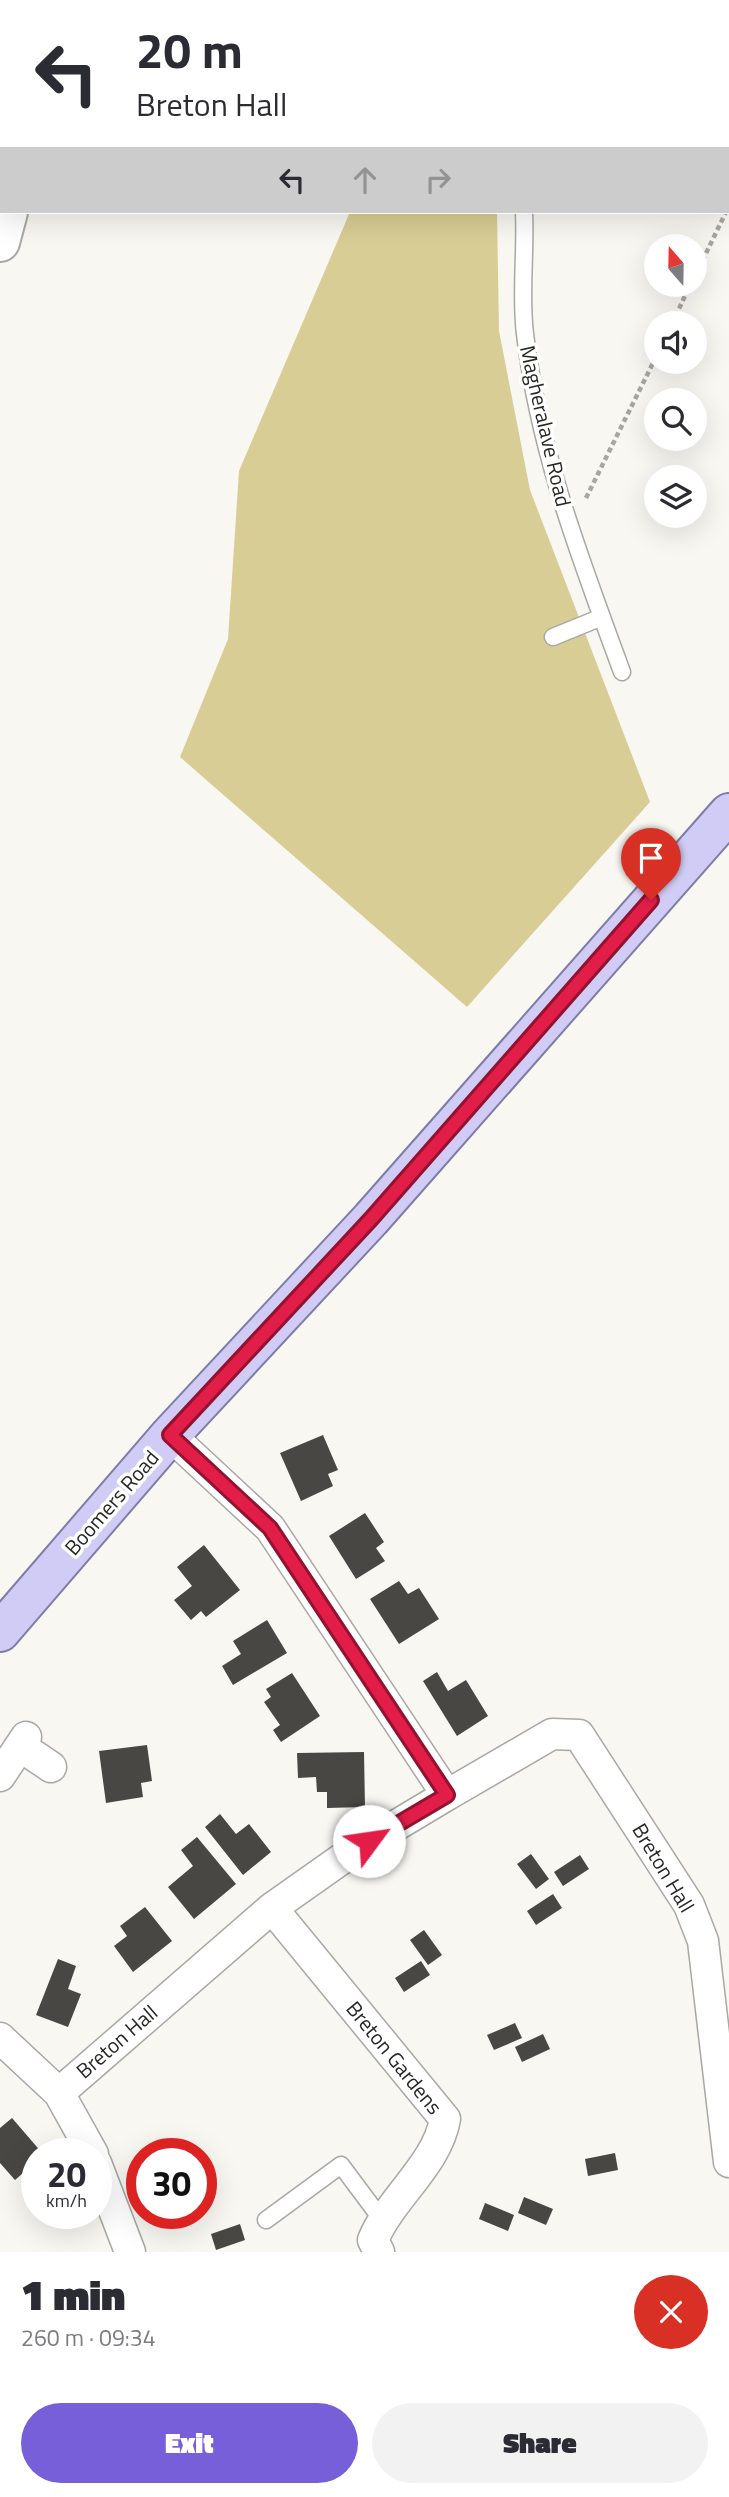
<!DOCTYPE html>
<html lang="en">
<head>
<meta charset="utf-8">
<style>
	body { margin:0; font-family:"Titillium Web",sans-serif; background:#f2f2f3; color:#2b2b33; height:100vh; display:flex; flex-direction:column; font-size:26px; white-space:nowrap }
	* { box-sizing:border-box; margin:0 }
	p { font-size:23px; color:#7c7c81 }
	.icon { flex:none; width:38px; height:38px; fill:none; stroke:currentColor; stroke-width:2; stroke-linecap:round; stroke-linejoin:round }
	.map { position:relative; height:2252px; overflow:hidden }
	.side { display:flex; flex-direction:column; background:#fff; flex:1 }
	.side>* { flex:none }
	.top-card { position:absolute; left:0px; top:0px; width:730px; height:214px; box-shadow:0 7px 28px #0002; background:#fff; color:#2b2b33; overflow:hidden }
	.needle { width:46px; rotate:340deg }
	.controls { position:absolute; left:644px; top:234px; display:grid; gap:14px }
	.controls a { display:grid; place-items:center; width:63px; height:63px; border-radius:50%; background:#fff; box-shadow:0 7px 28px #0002; font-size:35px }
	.speed { position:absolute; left:21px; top:2138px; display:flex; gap:14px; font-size:35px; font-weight:700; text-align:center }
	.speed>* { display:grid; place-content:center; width:91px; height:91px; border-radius:50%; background:#fff; box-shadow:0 7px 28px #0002; line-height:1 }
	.speed small { font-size:18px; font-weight:400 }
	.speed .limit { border:10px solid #d22; background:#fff; color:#111 }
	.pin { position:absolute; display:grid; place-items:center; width:60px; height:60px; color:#fff; margin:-72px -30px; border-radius:50% 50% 50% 0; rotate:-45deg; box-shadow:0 0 7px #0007 }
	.pin .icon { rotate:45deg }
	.me { position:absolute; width:77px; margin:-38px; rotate:59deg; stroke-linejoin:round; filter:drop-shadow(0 0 5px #0008) }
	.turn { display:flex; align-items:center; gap:24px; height:147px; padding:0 21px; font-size:32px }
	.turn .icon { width:91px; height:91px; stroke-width:2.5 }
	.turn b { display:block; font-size:49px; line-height:60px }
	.lanes { display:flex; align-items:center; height:66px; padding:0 21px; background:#0003; justify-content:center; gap:35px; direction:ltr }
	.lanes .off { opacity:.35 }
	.round { display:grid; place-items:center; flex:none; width:74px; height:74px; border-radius:37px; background:#f2f2f3 }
	.overview { display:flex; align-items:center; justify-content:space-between; height:119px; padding:0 21px }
	h1 { font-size:42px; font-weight:800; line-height:52px }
	.primary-button { display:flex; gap:14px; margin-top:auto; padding:14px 21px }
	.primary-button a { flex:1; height:80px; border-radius:42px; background:#765fd9; color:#fff; font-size:28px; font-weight:800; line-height:80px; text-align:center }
	.primary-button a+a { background:#f2f2f3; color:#2b2b33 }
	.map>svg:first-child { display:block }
</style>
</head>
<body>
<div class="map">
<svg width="729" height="2252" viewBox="0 0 729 2252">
	<rect width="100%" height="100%" fill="#f8f7f2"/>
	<!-- green -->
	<path fill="#d8cd94" d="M 350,212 L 497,212 L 499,331 L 530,490 L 650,802 L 467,1007 L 180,757 L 228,639 L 239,471 Z"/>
	<!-- building -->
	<path fill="#484743" d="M 323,1435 L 338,1470 L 328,1474 L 333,1486 L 301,1501 L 280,1453 Z
		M 365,1513 L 384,1542 L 376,1548 L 385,1561 L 356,1579 L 329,1536 Z
		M 204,1545 L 240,1590 L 206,1617 L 201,1611 L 191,1620 L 174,1600 L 192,1586 L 177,1567 Z
		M 399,1581 L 408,1594 L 419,1588 L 439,1619 L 399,1644 L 370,1599 Z
		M 267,1620 L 287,1653 L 233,1685 L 222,1666 L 241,1654 L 233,1641 Z
		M 437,1672 L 448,1691 L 466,1680 L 488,1716 L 457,1736 L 423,1681 Z
		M 292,1673 L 320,1716 L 281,1742 L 273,1730 L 280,1725 L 264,1702 L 271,1697 L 266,1689 Z
		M 147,1745 L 152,1781 L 141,1783 L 143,1797 L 106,1803 L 99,1751 Z
		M 364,1752 L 365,1807 L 327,1808 L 327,1792 L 317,1792 L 316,1777 L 298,1778 L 297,1753 Z
		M 220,1814 L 236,1834 L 249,1824 L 271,1852 L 243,1875 L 205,1827 Z
		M 197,1837 L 236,1884 L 194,1919 L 168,1887 L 193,1866 L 181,1850 Z
		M 531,1854 L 549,1879 L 536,1889 L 517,1864 Z
		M 580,1855 L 589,1869 L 563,1886 L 554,1872 Z
		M 553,1894 L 562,1908 L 536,1925 L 527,1911 Z
		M 145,1907 L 172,1941 L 133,1972 L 114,1946 L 127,1936 L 120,1926 Z
		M 424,1930 L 442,1955 L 428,1965 L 410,1940 Z
		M 58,1959 L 76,1966 L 68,1989 L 81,1994 L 68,2027 L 36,2015 Z
		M 421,1961 L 430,1975 L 404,1992 L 395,1978 Z
		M 515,2023 L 522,2038 L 494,2050 L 487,2035 Z
		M 543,2034 L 550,2049 L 522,2062 L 515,2047 Z
		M 12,2118 L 43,2154 L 37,2154 L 37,2161 L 15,2180 L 0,2163 L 0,2128 Z
		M 615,2153 L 618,2170 L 588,2176 L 585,2159 Z
		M 524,2197 L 553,2209 L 546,2225 L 518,2213 Z
		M 485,2203 L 514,2215 L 508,2231 L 479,2219 Z
		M 240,2224 L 245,2240 L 216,2250 L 211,2234 Z"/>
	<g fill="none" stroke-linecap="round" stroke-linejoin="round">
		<defs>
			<path id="service" d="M 358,0 L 360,2
				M 524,212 C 526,252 520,295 525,334 C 539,453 581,560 622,672
				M 553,637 L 602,617
				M 266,2220 L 341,2165 L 382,2220"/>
			<path id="minor" d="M 20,1746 L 51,1767
				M 0,1776 L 26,1737
				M 447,1795 L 552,1734 L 579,1735 L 689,1905 L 703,1941 L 729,2162
				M 272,1908 L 445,2119 C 437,2165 391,2197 373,2240 L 379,2252
				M 0,2038 L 59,2093 L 93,2154
				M 59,2093 L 272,1908 L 350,1853 L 447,1795 L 270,1528 L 170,1435
				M 96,2163 L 130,2252"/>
			<path id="tertiary" d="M 35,2 L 35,0
				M 0,242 L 8,212"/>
			<path id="primary" d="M 0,1632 L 170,1435 L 371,1219 L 729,813"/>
		</defs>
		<!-- service casing -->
		<use href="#service" stroke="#a9a8a3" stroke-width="19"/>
		<!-- minor casing -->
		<use href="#minor" stroke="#a9a8a3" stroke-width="33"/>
		<!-- tertiary casing -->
		<use href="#tertiary" stroke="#a9a8a3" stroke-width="42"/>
		<!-- primary casing -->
		<use href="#primary" stroke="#807ca8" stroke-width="42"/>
		<!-- path -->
		<path stroke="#a7a6a2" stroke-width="4.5" stroke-dasharray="5 3.5" stroke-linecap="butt" d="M 728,207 L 729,205
			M 695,276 L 726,212
			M 672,324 L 690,285
			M 586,498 L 656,357"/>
		<!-- service -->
		<use href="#service" stroke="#fff" stroke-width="16"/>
		<!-- minor -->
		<use href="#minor" stroke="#fff" stroke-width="30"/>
		<!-- tertiary -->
		<use href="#tertiary" stroke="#fff" stroke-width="38"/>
		<!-- primary -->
		<use href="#primary" stroke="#d0ccf5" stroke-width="38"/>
	</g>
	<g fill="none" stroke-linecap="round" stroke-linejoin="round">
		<defs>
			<path id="route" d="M 369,1841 L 447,1795 L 270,1528 L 170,1435 L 371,1219 L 651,900"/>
		</defs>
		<!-- route casing -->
		<use href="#route" stroke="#92132f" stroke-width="18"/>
		<!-- route -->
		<use href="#route" stroke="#e11d48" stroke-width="12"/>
	</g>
	<g text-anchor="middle" stroke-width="7" stroke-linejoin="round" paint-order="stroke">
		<!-- street labels -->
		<g font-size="21" fill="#272725" stroke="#fff">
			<text transform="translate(545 426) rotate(77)" y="7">Magheralave Road</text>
			<text transform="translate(112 1503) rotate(-49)" y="7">Boomers Road</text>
			<text transform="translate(663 1868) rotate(59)" y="7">Breton Hall</text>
			<text transform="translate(117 2042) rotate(-41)" y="7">Breton Hall</text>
			<text transform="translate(394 2058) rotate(51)" y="7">Breton Gardens</text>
		</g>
	</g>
</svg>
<div class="controls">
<a><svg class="needle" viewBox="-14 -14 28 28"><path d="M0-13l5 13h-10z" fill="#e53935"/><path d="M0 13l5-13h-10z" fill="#7c7c81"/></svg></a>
<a><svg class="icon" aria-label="sound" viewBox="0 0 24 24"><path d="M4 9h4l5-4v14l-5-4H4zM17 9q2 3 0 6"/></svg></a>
<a><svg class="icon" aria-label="search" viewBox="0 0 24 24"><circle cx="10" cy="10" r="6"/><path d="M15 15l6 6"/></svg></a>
<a><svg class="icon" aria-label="layers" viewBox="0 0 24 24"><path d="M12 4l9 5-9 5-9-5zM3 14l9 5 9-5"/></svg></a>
</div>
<div class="speed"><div>20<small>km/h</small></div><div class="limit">30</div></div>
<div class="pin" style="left:651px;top:900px;background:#d93025"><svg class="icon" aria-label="arrive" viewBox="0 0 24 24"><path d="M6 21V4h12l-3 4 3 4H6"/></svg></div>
<svg class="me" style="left:369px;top:1841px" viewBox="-20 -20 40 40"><circle r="19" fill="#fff"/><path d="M0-13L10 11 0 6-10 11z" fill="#e11d48"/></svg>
<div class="top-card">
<div class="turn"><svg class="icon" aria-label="left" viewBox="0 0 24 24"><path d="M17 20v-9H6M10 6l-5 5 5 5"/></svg><div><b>20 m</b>Breton Hall</div></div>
<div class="lanes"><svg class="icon" aria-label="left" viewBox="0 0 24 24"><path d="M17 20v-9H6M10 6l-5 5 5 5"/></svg><svg class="icon off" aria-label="ahead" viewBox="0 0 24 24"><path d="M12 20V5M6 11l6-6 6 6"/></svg><svg class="icon off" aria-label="right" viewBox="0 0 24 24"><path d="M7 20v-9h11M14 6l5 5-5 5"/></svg></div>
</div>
</div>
<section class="side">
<div class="overview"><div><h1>1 min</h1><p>260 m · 09:34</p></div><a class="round" style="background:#d93025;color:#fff"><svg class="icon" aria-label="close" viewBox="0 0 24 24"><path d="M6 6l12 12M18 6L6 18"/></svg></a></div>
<div class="primary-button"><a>Exit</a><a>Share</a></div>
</section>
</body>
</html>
